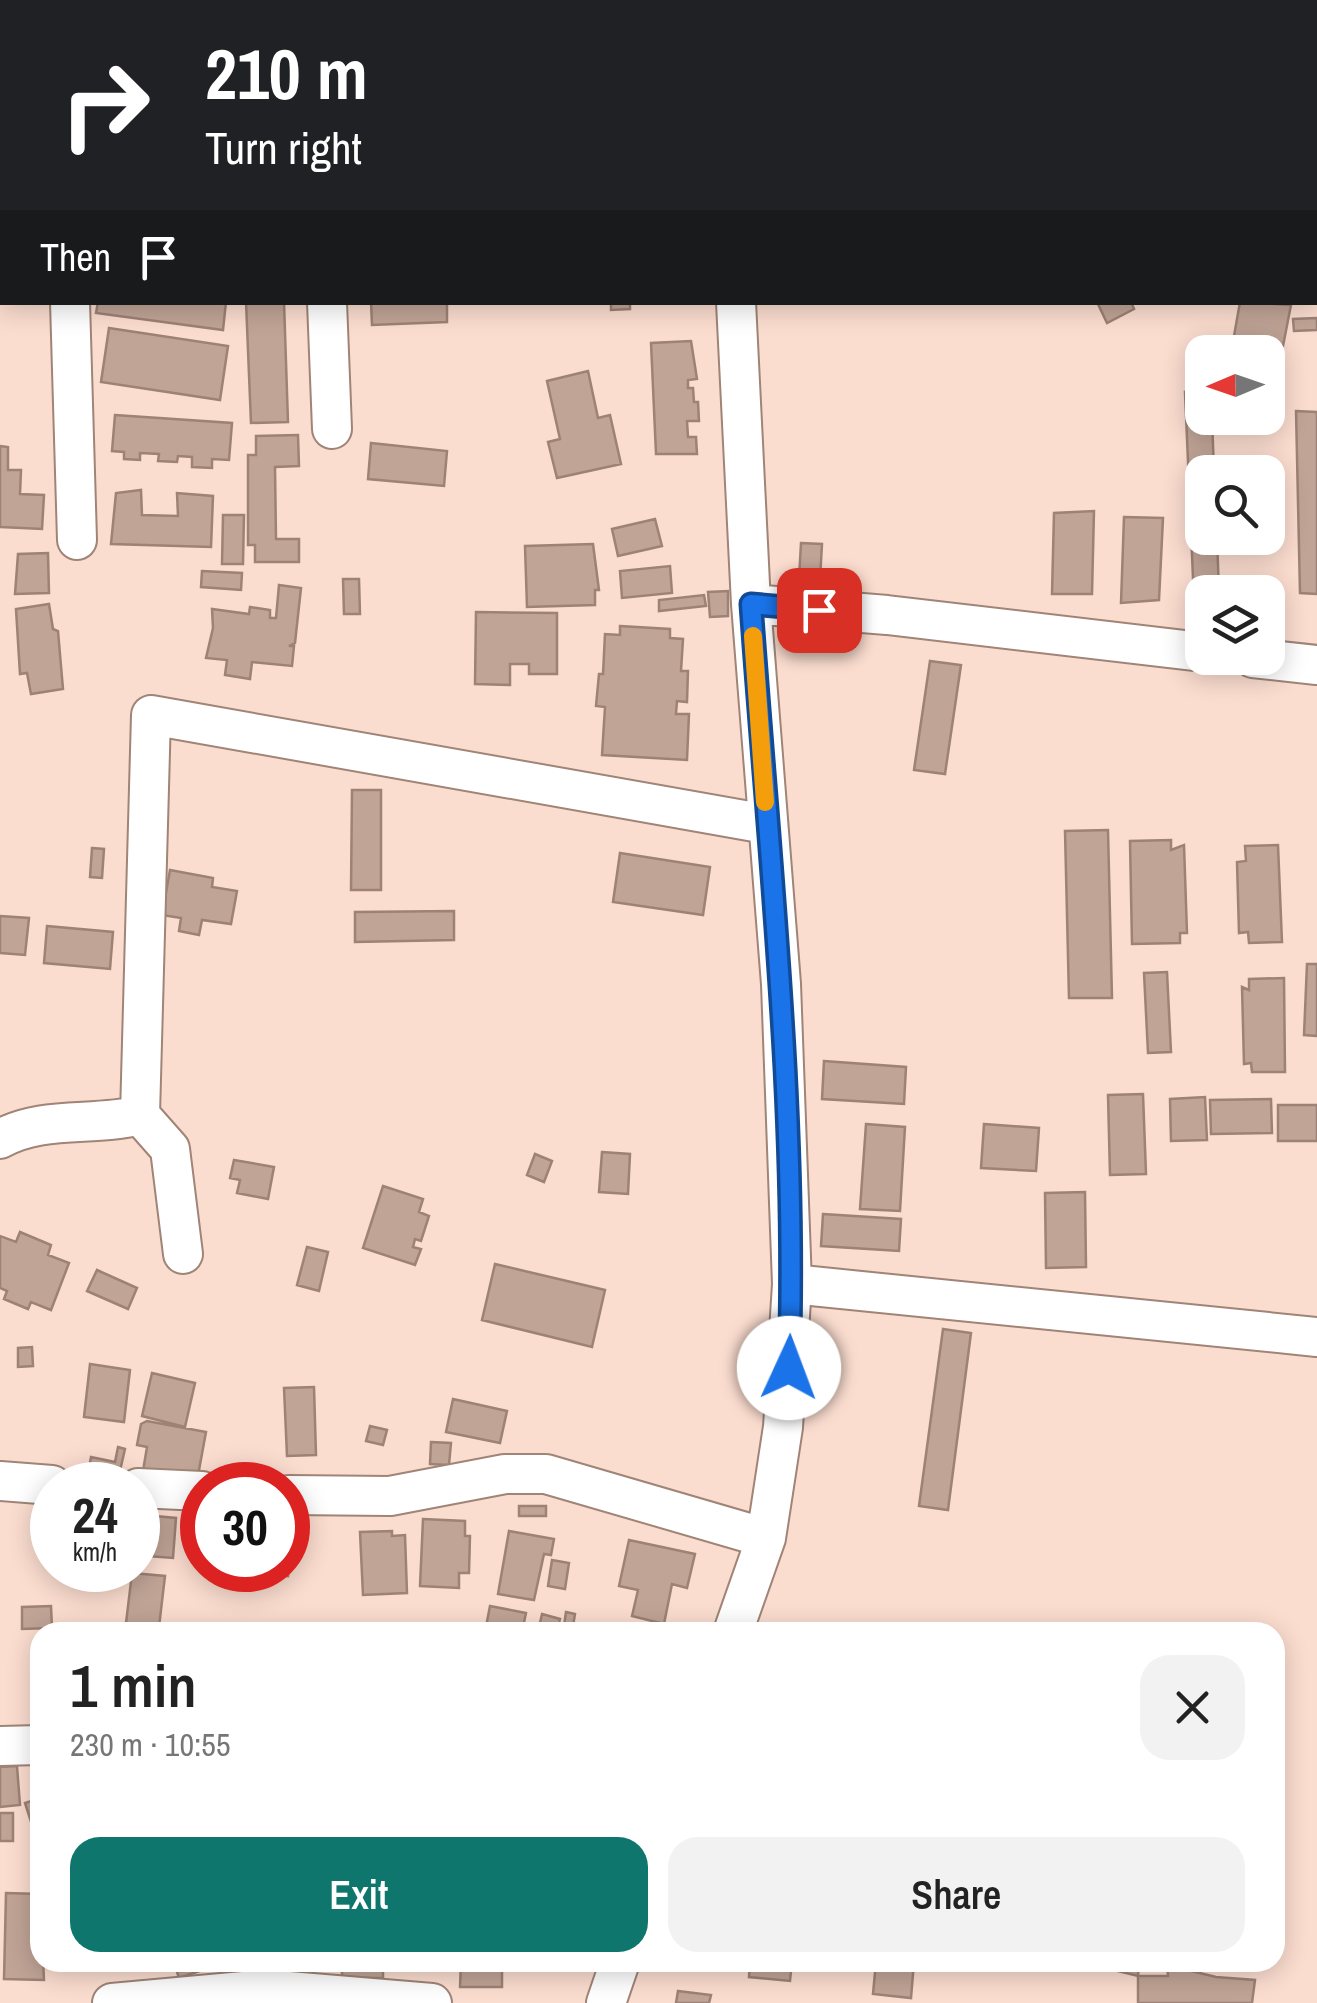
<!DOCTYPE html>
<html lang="en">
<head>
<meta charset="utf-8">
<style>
	body { margin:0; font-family:"Archivo Narrow",sans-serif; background:#f2f2f2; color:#222; height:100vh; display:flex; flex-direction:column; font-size:38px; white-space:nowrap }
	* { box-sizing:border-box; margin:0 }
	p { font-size:32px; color:#767676 }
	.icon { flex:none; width:55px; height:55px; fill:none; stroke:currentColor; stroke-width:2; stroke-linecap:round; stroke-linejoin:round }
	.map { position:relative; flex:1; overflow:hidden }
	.panel { position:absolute; left:30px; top:1622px; width:1255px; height:350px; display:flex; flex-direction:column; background:#fff; border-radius:30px; box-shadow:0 5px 25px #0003 }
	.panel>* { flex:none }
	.banner { position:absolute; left:0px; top:0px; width:1318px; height:305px; box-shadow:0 5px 25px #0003; background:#202124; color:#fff; overflow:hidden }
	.needle { width:65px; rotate:268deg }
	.tools { position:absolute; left:1185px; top:335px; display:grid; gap:20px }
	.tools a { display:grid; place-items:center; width:100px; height:100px; border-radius:20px; background:#fff; box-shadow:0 5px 25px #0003; font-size:50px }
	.speed { position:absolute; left:30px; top:1462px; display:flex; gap:20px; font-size:50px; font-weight:700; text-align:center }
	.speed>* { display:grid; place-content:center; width:130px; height:130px; border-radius:50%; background:#fff; box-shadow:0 5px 25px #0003; line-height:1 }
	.speed small { font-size:25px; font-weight:400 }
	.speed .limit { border:15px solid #d22; background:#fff; color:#111 }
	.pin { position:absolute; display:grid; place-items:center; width:85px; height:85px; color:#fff; margin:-42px; border-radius:20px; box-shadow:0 5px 15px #0006 }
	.me { position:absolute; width:110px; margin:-55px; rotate:2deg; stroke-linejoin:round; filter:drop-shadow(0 0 8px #0008) }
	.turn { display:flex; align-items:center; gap:35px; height:210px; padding:0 40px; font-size:45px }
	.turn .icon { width:130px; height:130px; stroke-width:2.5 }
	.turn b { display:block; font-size:70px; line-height:85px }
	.then { display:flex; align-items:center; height:95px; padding:0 40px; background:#0003; gap:20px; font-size:38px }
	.round { display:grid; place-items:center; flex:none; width:105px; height:105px; border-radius:30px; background:#f2f2f2 }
	.headline { display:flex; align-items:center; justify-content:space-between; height:170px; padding:0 40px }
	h1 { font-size:60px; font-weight:600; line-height:75px }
	.action { display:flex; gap:20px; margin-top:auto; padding:20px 40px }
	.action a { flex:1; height:115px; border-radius:30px; background:#0f766e; color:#fff; font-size:40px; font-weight:600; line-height:115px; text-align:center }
	.action a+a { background:#f2f2f2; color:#222 }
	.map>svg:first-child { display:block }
</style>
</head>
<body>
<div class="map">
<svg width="1317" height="2003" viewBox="0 0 1317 2003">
	<rect width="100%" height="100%" fill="#fbddcf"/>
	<!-- building -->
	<path fill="#c0a496" stroke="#9d8275" stroke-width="2.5" d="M 0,259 L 2,259 L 2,300 L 0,300 Z
		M 98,302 L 226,302 L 223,330 L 96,313 Z
		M 246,302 L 284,302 L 288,422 L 251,423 Z
		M 371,302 L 447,302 L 447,322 L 372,325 Z
		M 611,302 L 630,302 L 630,309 L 611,310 Z
		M 1097,302 L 1131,302 L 1134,309 L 1107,323 Z
		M 1240,302 L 1291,305 L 1283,346 L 1234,336 Z
		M 1317,318 L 1317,330 L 1294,331 L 1293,319 Z
		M 109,328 L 228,346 L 220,400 L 101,382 Z
		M 691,341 L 697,379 L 688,380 L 688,388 L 693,388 L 694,402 L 698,402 L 699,421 L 687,421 L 688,437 L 696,437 L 697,454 L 656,454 L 651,343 Z
		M 588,371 L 598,418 L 610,415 L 621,464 L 557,478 L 548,442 L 560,439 L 547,381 Z
		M 1202,391 L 1202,418 L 1212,418 L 1214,472 L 1202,472 L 1202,538 L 1217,538 L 1219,592 L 1202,592 L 1202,600 L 1194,601 L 1185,392 Z
		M 1296,411 L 1317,412 L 1317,594 L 1300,593 Z
		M 115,415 L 232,423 L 229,460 L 212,459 L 212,468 L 192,467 L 192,457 L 178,456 L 177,462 L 158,461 L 159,454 L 140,453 L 140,460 L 124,459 L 124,452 L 112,451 Z
		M 298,435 L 299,466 L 275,467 L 276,539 L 299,539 L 299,562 L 255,562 L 255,545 L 248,545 L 248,455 L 256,455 L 256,436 Z
		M 371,443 L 447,451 L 444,486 L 368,479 Z
		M 0,446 L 8,447 L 8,470 L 21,470 L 20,494 L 44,495 L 42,529 L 0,527 Z
		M 141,490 L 142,515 L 178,516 L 177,493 L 213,496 L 211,547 L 111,544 L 116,493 Z
		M 1094,511 L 1092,594 L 1052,594 L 1054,513 Z
		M 223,515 L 244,515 L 243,564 L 222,564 Z
		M 1124,517 L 1163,518 L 1159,600 L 1121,603 Z
		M 655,519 L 662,546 L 618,556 L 612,529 Z
		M 801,543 L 822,544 L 820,579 L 799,578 Z
		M 593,544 L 599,590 L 595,590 L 595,605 L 527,607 L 525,546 Z
		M 48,553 L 49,593 L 15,594 L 18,554 Z
		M 670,566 L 672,593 L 622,598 L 620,571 Z
		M 202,571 L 242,573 L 241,590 L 201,587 Z
		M 343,579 L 359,579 L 360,614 L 344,614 Z
		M 279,585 L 301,588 L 295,643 L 289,646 L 294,646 L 292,666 L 252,662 L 250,679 L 225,675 L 227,660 L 206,658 L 213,628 L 212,609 L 249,614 L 250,607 L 270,610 L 270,618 L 276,618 Z
		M 728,591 L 728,616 L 710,617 L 708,592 Z
		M 704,595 L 706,606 L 659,611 L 659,600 Z
		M 49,604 L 53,629 L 58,631 L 63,689 L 31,694 L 27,673 L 20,674 L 16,609 Z
		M 476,612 L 557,613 L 557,674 L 529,674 L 529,664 L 510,664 L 510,685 L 475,684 Z
		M 620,626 L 670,629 L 670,638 L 683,639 L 681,671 L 688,671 L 687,702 L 677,701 L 676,714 L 689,714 L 687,760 L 602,755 L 605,707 L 596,706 L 599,674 L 603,674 L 605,634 L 620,635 Z
		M 930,661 L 961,665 L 945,774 L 914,770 Z
		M 352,790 L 381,790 L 381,890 L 351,890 Z
		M 1108,830 L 1112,998 L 1069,998 L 1065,831 Z
		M 1171,840 L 1171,850 L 1184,845 L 1187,933 L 1180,933 L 1180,943 L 1132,944 L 1130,841 Z
		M 1278,845 L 1282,942 L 1249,943 L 1248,932 L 1239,933 L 1237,862 L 1246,861 L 1245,846 Z
		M 92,848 L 104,849 L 102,878 L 90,877 Z
		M 620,853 L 710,867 L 703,915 L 613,902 Z
		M 170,870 L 213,878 L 212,887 L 237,891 L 231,924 L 202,920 L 199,935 L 179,931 L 181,918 L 162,915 Z
		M 454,911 L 454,940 L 355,942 L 355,912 Z
		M 0,916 L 29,918 L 25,955 L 0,953 Z
		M 47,926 L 113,932 L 110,969 L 44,963 Z
		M 1307,964 L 1317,964 L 1317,1036 L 1304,1035 Z
		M 1167,972 L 1171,1052 L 1148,1053 L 1144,973 Z
		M 1284,978 L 1285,1072 L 1252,1072 L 1251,1063 L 1244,1064 L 1242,987 L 1249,990 L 1249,979 Z
		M 824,1061 L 906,1067 L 904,1104 L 822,1099 Z
		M 1143,1094 L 1146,1174 L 1110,1175 L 1108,1095 Z
		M 1205,1097 L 1207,1140 L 1171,1141 L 1170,1099 Z
		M 1271,1099 L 1272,1133 L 1211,1134 L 1210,1100 Z
		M 1278,1105 L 1317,1105 L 1317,1141 L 1278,1141 Z
		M 866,1124 L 905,1127 L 900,1211 L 860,1209 Z
		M 984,1124 L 1039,1128 L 1036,1171 L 981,1168 Z
		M 602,1152 L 630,1154 L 628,1194 L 599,1192 Z
		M 535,1154 L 552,1161 L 544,1182 L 527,1175 Z
		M 234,1160 L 274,1167 L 268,1199 L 237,1193 L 240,1180 L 230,1178 Z
		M 383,1186 L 423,1199 L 419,1212 L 429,1216 L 421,1241 L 415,1239 L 413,1247 L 421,1249 L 415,1265 L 363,1248 Z
		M 1085,1192 L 1086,1267 L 1046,1268 L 1045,1193 Z
		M 823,1214 L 901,1219 L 899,1251 L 821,1246 Z
		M 20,1232 L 51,1245 L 48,1255 L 69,1263 L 51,1310 L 31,1302 L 28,1309 L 4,1299 L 7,1291 L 0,1288 L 0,1236 L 16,1242 Z
		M 307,1247 L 328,1252 L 319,1291 L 297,1285 Z
		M 495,1264 L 605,1290 L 592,1347 L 482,1320 Z
		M 97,1270 L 137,1288 L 128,1309 L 87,1291 Z
		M 943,1329 L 971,1333 L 948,1510 L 919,1506 Z
		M 32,1347 L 33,1366 L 18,1367 L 18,1348 Z
		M 90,1364 L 130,1370 L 124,1422 L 84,1417 Z
		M 152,1373 L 195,1383 L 185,1427 L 142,1416 Z
		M 314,1387 L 316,1455 L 287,1456 L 284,1388 Z
		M 453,1399 L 507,1411 L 500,1443 L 446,1432 Z
		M 147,1421 L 206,1432 L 197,1481 L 143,1471 L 147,1447 L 137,1445 L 141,1424 Z
		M 370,1426 L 387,1430 L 383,1445 L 366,1441 Z
		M 431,1442 L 451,1443 L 449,1465 L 430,1464 Z
		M 118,1447 L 125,1449 L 117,1484 L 87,1477 L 91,1457 L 115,1462 Z
		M 519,1506 L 546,1506 L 546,1516 L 519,1516 Z
		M 144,1515 L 176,1518 L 173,1558 L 148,1556 L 149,1537 L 142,1537 Z
		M 194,1518 L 202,1519 L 202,1555 L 196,1554 Z
		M 423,1519 L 465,1521 L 465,1536 L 470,1536 L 469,1573 L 459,1573 L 459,1588 L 420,1586 Z
		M 288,1527 L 292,1527 L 288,1576 L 269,1574 L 269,1570 L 288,1570 Z
		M 392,1531 L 392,1536 L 405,1535 L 407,1593 L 363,1595 L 360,1532 Z
		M 509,1531 L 554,1539 L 551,1555 L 544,1554 L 534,1600 L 498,1594 Z
		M 629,1540 L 695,1554 L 687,1588 L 672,1584 L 664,1624 L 632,1616 L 638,1590 L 619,1586 Z
		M 552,1560 L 569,1563 L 565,1589 L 548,1586 Z
		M 132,1573 L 165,1576 L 159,1627 L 126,1623 Z
		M 51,1606 L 52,1628 L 22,1629 L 22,1607 Z
		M 490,1606 L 526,1613 L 522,1632 L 485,1632 Z
		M 566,1612 L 575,1614 L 572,1632 L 563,1632 Z
		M 542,1614 L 560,1619 L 557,1632 L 538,1632 Z
		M 17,1766 L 20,1805 L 0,1807 L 0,1767 Z
		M 40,1798 L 40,1832 L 35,1834 L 25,1803 Z
		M 0,1813 L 13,1813 L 13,1841 L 0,1841 Z
		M 6,1893 L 40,1894 L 44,1980 L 4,1979 Z
		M 197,1962 L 200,1971 L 179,1978 L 174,1963 Z
		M 342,1962 L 383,1962 L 383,1978 L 342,1978 Z
		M 403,1962 L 449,1962 L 449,1969 L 403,1966 Z
		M 461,1962 L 502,1962 L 502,1987 L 460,1987 Z
		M 750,1962 L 792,1962 L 790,1981 L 749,1977 Z
		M 876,1962 L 914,1962 L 911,1998 L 873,1994 Z
		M 1081,1962 L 1139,1962 L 1138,1976 Z
		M 1167,1965 L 1216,1977 L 1255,1980 L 1252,2003 L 1138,2003 L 1138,1976 L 1168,1976 Z
		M 678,1991 L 711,1995 L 709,2003 L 676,2003 Z"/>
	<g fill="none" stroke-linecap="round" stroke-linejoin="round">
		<defs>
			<path id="minor" d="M 55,0 L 55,2
				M 724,0 L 724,2
				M 1267,0 L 1291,2
				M 323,2 L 324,0
				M 70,302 L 77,540
				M 327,302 L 332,429
				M 751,604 L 887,615 L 1202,652
				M 1253,658 L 1317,665
				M 0,1139 C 43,1115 94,1127 140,1115
				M 183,1254 L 170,1149 L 140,1115 L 151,715 L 766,824
				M 792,1284 L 1317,1337
				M 0,1481 L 52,1485
				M 138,1488 L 202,1491
				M 288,1495 L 390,1496 L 505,1474 L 546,1474 L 766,1538
				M 733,1632 L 766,1538 L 783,1427 L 792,1284 L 781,984 L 751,604 L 736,302
				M 0,1746 L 40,1745
				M 112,2003 L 264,1989 L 432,2003
				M 606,2003 L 620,1962"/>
		</defs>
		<!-- minor casing -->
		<use href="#minor" stroke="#9f8477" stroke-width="42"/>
		<!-- minor -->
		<use href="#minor" stroke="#fff" stroke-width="38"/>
	</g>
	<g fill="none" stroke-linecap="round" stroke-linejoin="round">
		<defs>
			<path id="route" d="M 789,1368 C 798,1113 769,858 751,604 L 819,610"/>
		</defs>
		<!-- route casing -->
		<use href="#route" stroke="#114b97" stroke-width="25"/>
		<!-- route -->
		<use href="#route" stroke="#1a73e8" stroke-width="18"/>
		<!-- slow -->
		<path stroke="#f59e0b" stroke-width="18" d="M 753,636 L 765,802"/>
	</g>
</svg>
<div class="tools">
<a><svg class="needle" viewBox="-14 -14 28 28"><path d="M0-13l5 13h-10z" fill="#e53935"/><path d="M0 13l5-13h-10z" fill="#767676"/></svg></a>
<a><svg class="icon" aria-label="search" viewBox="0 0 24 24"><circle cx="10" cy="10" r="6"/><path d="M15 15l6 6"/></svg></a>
<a><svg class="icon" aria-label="layers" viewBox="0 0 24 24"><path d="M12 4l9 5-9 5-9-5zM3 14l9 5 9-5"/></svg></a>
</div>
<div class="speed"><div>24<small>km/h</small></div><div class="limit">30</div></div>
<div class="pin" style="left:819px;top:610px;background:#d93025"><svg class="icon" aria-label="arrive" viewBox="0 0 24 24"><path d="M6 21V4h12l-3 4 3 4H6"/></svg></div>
<svg class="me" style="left:789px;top:1368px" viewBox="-20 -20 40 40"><circle r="19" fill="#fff"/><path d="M0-13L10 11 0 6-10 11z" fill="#1a73e8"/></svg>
<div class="banner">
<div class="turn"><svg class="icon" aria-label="right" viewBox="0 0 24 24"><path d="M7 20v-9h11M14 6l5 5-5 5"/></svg><div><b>210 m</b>Turn right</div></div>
<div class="then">Then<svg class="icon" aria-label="arrive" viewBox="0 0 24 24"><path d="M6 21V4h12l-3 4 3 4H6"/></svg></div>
</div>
<section class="panel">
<div class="headline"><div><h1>1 min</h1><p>230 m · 10:55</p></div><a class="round"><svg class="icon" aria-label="close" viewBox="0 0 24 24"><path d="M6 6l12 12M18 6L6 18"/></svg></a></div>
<div class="action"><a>Exit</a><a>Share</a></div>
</section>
</div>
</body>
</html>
